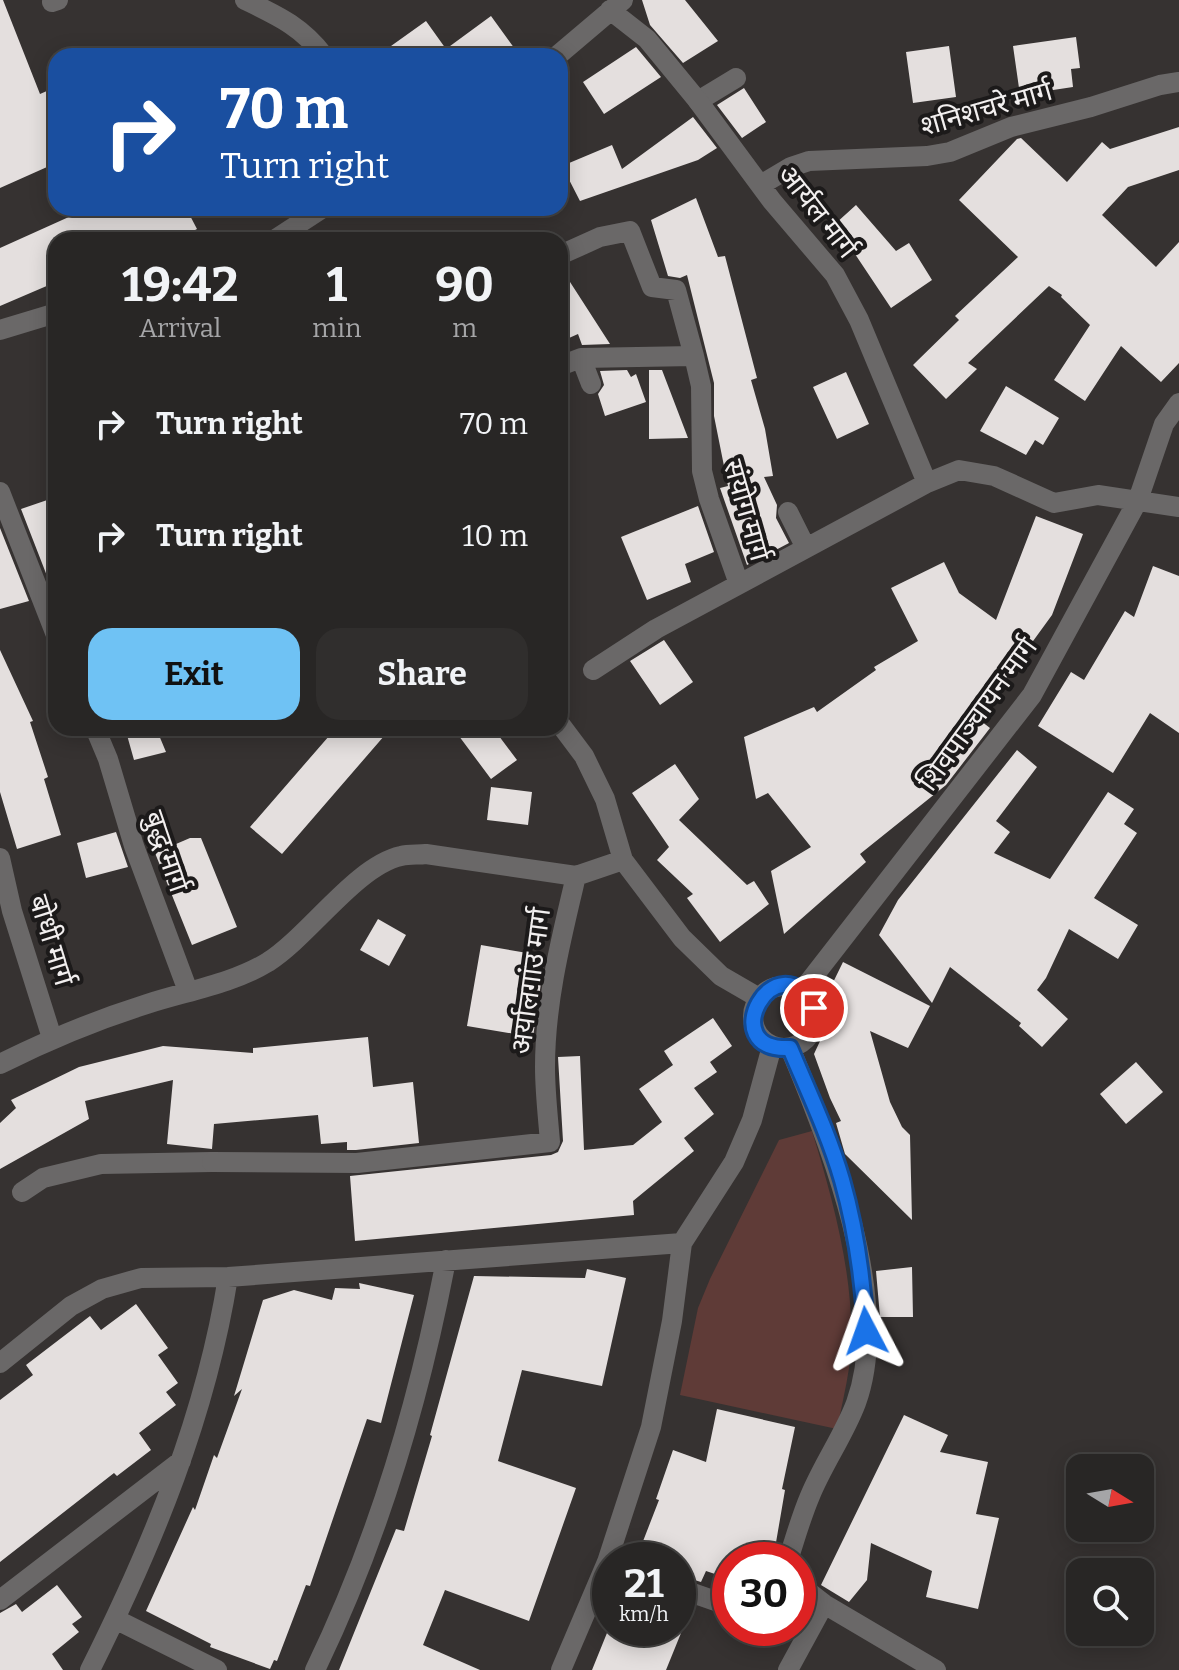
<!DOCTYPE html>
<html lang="en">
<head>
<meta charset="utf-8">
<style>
	body { margin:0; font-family:Bitter,"Noto Sans Devanagari",serif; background:#302e2d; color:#f1f3f6; height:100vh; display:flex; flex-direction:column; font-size:30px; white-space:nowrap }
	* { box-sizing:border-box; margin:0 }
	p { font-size:26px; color:#a5a5a7 }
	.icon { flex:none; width:44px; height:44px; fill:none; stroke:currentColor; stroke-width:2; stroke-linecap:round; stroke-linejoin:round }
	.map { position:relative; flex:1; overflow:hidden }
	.panel { position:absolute; left:48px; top:232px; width:520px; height:504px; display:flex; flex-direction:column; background:#282625; border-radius:24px; box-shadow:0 4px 20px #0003,0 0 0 2px #444342 }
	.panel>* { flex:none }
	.banner { position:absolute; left:48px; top:48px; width:520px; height:168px; border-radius:24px; box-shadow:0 4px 20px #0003,0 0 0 2px #444342; background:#1a4fa0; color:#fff; overflow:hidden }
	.needle { width:52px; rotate:101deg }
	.controls { position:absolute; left:1066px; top:1454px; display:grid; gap:16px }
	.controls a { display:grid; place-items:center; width:88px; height:88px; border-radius:16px; background:#282625; box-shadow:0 4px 20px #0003,0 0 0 2px #444342; font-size:40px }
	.speed { position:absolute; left:592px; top:1542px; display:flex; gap:16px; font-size:40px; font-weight:700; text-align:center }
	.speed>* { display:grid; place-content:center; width:104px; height:104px; border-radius:50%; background:#282625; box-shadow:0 4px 20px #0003,0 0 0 2px #444342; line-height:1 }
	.speed small { font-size:20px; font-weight:400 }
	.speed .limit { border:12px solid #d22; background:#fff; color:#111 }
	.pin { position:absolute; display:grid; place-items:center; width:68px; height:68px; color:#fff; margin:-34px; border:4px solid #fff; border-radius:50%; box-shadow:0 2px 8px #0007 }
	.me { position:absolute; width:88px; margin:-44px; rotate:356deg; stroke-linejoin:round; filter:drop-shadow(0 0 6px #0008) }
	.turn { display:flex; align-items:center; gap:28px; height:168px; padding:0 40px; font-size:36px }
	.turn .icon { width:104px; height:104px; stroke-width:2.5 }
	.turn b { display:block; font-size:56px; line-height:68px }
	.eta { display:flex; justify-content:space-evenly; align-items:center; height:136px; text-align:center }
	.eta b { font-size:48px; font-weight:700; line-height:56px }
	.primary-button { display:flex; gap:16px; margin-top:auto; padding:16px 40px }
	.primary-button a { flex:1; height:92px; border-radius:24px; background:#6fc2f4; color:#111; font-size:32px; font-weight:700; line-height:92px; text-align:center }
	.primary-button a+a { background:#302e2d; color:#f1f3f6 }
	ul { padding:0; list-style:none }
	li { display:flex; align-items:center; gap:24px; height:112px; padding:0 40px }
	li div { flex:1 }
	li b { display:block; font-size:30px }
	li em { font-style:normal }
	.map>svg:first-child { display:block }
</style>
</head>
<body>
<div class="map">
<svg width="1179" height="1670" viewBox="0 0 1179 1670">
	<rect width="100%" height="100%" fill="#363231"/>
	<!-- green -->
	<path fill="#5f3b37" d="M 812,1131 C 834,1203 859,1293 849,1368 C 846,1388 841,1409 837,1429 L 680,1395 L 698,1308 L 710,1279 L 779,1140 Z"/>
	<!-- building -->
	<path fill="#e4dfde" d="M 0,0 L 3,0 L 40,94 L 56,87 L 56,163 L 0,188 Z
		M 642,0 L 685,0 L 718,41 L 683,63 L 650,25 Z
		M 491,16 L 520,56 L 377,56 L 426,21 L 446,49 Z
		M 1076,37 L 1080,68 L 1071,69 L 1073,87 L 1020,95 L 1013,46 Z
		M 949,46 L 956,97 L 913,103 L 906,52 Z
		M 636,47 L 661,77 L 604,114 L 583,82 Z
		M 744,88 L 766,122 L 742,138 L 717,105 Z
		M 693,117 L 717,148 L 698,160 L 580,201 L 562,166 L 612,145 L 622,169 Z
		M 1179,127 L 1179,170 L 1128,187 L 1102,215 L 1156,267 L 1179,242 L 1179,363 L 1161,382 L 1121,346 L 1085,401 L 1054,380 L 1090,325 L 1061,297 L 1062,295 L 1049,286 L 968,363 L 977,369 L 946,399 L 913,365 L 959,320 L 955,316 L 1018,257 L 959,200 L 1017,139 L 1021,138 L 1067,182 L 1102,142 L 1110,149 Z
		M 696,198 L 718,257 L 725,256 L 757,378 L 751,380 L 765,429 L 773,476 L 764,477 L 777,505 L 776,518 L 789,543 L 747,565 L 720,488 L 728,486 L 714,416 L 714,383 L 687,275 L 680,278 L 668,276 L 651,220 Z
		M 856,205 L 896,251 L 909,243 L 932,280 L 891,308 L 835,224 Z
		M 67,208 L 186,208 L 197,229 L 176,240 L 56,240 L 56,282 L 0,306 L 0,248 L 71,216 Z
		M 560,268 L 561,268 L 610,344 L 582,345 L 578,334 L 560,342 Z
		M 627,370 L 631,377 L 636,374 L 646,402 L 605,416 L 598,394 L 604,385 L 600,371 Z
		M 649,370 L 662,370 L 688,438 L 649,439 Z
		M 846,372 L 869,424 L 837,439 L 813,387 Z
		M 1006,386 L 1059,418 L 1043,445 L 1035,440 L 1026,455 L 980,431 Z
		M 56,497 L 56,594 L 54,594 L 21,509 Z
		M 698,506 L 714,552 L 685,564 L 691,582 L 647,600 L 621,537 Z
		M 1036,516 L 1083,534 L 1052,615 L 977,718 L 990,728 L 946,785 L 860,854 L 866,862 L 784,934 L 771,871 L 811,847 L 768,793 L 756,799 L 744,737 L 814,707 L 817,712 L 876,670 L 874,667 L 918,641 L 891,588 L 944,562 L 959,593 L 996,620 Z
		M 0,528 L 29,601 L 0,609 Z
		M 1153,566 L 1179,576 L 1179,733 L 1150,713 L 1113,773 L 1038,726 L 1071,672 L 1084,680 L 1125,611 L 1134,617 Z
		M 664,640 L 693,682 L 660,705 L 630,661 Z
		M 0,650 L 33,721 L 30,722 L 48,777 L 44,779 L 61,835 L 17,849 L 0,792 Z
		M 125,728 L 156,728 L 166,752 L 134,760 Z
		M 336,728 L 391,728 L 282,854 L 250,827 Z
		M 453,728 L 493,728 L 517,760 L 491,779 Z
		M 1017,750 L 1037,767 L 996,821 L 1010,832 L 994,853 L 1050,879 L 1108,792 L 1134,809 L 1124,824 L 1137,833 L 1094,898 L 1138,925 L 1118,959 L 1069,929 L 1046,978 L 1037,990 L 1068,1019 L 1042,1047 L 1019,1026 L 1021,1023 L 950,967 L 932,1003 L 879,935 L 898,900 Z
		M 675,764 L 699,799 L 679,820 L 747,885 L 754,881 L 769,904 L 720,942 L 687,898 L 693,894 L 657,860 L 669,847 L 632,793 Z
		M 491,787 L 532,792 L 528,825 L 487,820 Z
		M 116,832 L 128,867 L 86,878 L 77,843 Z
		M 190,838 L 201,838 L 237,927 L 192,945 L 155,853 Z
		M 378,919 L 406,935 L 389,966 L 360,950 Z
		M 481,945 L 545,956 L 533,1037 L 467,1026 Z
		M 843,962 L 930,1006 L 908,1048 L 870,1031 L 890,1102 L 902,1127 L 910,1135 L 912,1220 L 845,1154 L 836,1123 L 841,1121 L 830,1098 L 814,1054 L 834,1011 L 822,1005 Z
		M 713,1018 L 732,1046 L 710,1062 L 717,1072 L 694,1088 L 714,1114 L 684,1138 L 694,1151 L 633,1201 L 634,1215 L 355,1241 L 350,1176 L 551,1155 L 558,1152 L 563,1141 L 558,1057 L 580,1056 L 584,1150 L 633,1145 L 662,1122 L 639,1089 L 673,1065 L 664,1051 Z
		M 368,1037 L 373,1087 L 413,1082 L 419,1143 L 356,1150 L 347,1150 L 347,1142 L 321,1144 L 318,1115 L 214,1124 L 212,1149 L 167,1144 L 173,1080 L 85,1101 L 89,1119 L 0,1169 L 0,1123 L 16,1108 L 11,1100 L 79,1067 L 163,1046 L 253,1053 L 253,1048 Z
		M 1136,1062 L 1163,1092 L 1126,1124 L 1100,1094 Z
		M 912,1267 L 913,1317 L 880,1317 L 876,1271 Z
		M 587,1269 L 626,1278 L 602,1386 L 522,1370 L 498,1461 L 576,1488 L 529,1621 L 445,1590 L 423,1645 L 480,1670 L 339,1670 L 396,1529 L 404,1531 L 432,1436 L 430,1435 L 474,1276 L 585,1278 Z
		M 359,1283 L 414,1295 L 381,1423 L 367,1419 L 310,1586 L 306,1585 L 277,1661 L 274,1660 L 270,1669 L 210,1647 L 211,1644 L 146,1611 L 193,1507 L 195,1510 L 214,1455 L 217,1458 L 242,1389 L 234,1396 L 263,1300 L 294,1290 L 332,1300 L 335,1288 L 360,1289 Z
		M 136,1304 L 168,1348 L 158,1355 L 178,1383 L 166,1392 L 176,1405 L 139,1433 L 151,1450 L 117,1476 L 114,1473 L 0,1562 L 0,1400 L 33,1375 L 26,1365 L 90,1316 L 101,1330 Z
		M 717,1409 L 795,1427 L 782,1489 L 785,1490 L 773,1560 L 730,1560 L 730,1579 L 706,1571 L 701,1582 L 678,1575 L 678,1560 L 640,1549 L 659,1500 L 656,1499 L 673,1450 L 706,1462 Z
		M 904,1415 L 948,1435 L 940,1452 L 988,1462 L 976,1514 L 999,1518 L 978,1609 L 926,1597 L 932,1571 L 871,1543 L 867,1580 L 849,1602 L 821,1585 Z
		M 57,1585 L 82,1617 L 72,1624 L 79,1632 L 52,1654 L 63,1670 L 0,1670 L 0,1613 L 16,1604 L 22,1612 Z
		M 678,1602 L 692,1606 L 666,1670 L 592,1670 L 609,1628 L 678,1628 Z"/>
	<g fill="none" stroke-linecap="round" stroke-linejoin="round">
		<!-- lane -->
		<path stroke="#6a6868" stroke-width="20" d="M 52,2 L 58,0
			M 698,101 L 736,78
			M 22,1192 L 43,1178 L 101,1164 L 212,1162"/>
		<!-- street -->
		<path stroke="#6a6868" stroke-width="20" d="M 245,0 C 278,16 301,26 324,56
			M 610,10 L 647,39 L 698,101 L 772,201 L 835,275 L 859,320 L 927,483
			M 557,56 L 623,0
			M 762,184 L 791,167 L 809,161 L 927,156 L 950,152 L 1011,127 L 1091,107 L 1160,85 L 1179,82
			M 274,240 L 323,208
			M 560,255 L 600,237 L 630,231 L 652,287 L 676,290 L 694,356 L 581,358 L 560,366
			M 0,330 L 56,313
			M 694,356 L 701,386 L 702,471 L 709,499 L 739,584
			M 581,358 L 591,384
			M 0,492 L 56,635
			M 788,512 L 806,548
			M 593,670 L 656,629 L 927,483 L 959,470 L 994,476 L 1054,503 L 1098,495 L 1179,507
			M 560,724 L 584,756 L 605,799 L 623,860 L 682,938 L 721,976 L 759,998
			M 95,728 L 108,759 L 134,846 L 188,991
			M 0,858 L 12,911 L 52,1038
			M753 1017a31 31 0 1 1 62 0a31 31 0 1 1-62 0Z
			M 802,991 L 1032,695 L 1138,500 L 1164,424 L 1179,403
			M 0,1064 C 48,1040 96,1020 147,1004 C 187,991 232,984 268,962 C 310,935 356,866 401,856 C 409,854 418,855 426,854 L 576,876 L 623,860
			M 212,1162 L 357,1163 L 550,1142 C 548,1117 545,1092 545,1067 C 545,1002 561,939 576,876
			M 0,1363 L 71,1306 L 102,1289 L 141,1278 L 228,1277 L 682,1243
			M 788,1560 C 795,1539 801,1517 810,1496 C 823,1464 844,1435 856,1403 C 893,1301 830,1143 790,1048
			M 798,1579 L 806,1590 L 824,1604 L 936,1670
			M 678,1588 L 730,1606
			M 0,1600 L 181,1461
			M 798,1609 L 824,1604
			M 115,1619 L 217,1670
			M 90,1670 C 153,1544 206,1416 228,1277
			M 315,1670 C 378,1540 419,1402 446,1260
			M 561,1670 L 607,1562 L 651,1427 L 672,1321 L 682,1243 L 734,1162 L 752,1120 L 772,1046
			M 788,1670 L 824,1604"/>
	</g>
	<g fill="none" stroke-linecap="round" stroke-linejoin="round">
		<defs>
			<path id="route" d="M 814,1008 C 777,937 712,1052 790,1048 C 808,1091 829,1135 842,1180 C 856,1229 863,1281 866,1331"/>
		</defs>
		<!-- route casing -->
		<use href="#route" stroke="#114b97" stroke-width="20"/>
		<!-- route -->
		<use href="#route" stroke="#1a73e8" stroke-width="14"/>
	</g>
	<g text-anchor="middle" stroke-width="8" stroke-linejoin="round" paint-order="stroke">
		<!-- street labels -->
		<g font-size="28" fill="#f2efef" stroke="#1c1a1a">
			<text transform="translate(986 108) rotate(-16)" y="10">शनिशचरे मार्ग</text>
			<text transform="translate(818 211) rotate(52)" y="10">आर्यल मार्ग</text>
			<text transform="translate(747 510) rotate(74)" y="10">संयोग मार्ग</text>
			<text transform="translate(977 714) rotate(-54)" y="10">शिवपाञ्चायन मार्ग</text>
			<text transform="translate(167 851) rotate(71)" y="10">बुद्ध मार्ग</text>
			<text transform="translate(52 940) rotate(73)" y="10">बोधी मार्ग</text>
			<text transform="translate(530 981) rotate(-82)" y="10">अर्यालगांउ मार्ग</text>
		</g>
	</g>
</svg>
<div class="controls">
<a><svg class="needle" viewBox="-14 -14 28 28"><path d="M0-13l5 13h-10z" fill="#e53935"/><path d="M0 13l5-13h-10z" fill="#a5a5a7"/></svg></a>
<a><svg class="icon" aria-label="search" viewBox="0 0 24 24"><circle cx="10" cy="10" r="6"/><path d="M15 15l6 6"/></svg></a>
</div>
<div class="speed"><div>21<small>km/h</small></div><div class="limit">30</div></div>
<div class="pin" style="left:814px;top:1008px;background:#d93025"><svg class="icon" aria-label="arrive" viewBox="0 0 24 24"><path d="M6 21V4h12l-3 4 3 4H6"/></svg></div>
<svg class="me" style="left:866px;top:1331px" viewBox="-20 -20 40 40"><path d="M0-17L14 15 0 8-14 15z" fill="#1a73e8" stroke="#fff" stroke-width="4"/></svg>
<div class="banner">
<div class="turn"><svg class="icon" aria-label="right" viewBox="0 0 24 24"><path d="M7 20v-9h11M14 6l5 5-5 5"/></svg><div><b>70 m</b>Turn right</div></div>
</div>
<section class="panel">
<div class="eta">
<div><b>19:42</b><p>Arrival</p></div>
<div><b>1</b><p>min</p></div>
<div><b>90</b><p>m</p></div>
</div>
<ul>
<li><svg class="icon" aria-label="right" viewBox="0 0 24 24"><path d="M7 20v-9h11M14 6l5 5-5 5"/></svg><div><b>Turn right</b></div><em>70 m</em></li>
<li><svg class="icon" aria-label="right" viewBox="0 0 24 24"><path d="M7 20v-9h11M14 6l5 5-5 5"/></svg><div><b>Turn right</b></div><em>10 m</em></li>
</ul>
<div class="primary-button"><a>Exit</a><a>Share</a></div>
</section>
</div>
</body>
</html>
